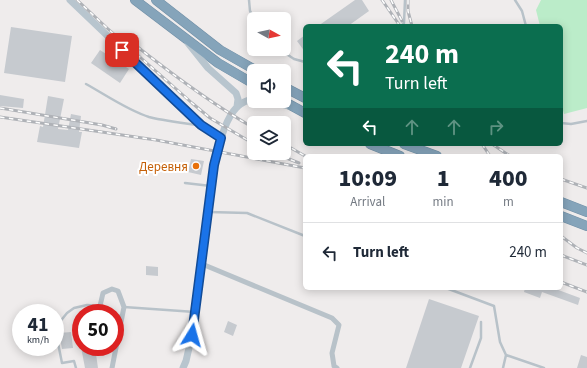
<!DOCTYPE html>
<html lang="en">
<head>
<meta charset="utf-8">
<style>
	body { margin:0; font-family:"Source Sans 3",sans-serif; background:#f6f6f7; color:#1f2937; height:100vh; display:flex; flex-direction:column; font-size:15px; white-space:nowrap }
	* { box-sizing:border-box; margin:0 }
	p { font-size:13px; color:#747a83 }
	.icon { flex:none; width:22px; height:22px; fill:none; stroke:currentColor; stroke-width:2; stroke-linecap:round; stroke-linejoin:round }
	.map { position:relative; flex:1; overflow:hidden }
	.sheet { position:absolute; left:303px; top:154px; width:260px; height:136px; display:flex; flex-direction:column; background:#fff; border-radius:6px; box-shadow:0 2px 10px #0003 }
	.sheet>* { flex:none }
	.guide { position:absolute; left:303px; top:24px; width:260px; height:122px; border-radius:6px; box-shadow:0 2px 10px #0003; background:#0b6e4f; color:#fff; overflow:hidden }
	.needle { width:26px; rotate:98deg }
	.buttons { position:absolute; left:247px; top:12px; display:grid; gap:8px }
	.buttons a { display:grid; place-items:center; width:44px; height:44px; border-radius:6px; background:#fff; box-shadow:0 2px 10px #0003; font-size:20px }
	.speed { position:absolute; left:12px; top:304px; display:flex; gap:8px; font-size:20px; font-weight:700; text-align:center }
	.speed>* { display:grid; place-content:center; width:52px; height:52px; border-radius:50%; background:#fff; box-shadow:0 2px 10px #0003; line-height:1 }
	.speed small { font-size:10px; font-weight:400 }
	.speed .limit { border:6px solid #d22; background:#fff; color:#111 }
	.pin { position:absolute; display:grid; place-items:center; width:34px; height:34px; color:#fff; margin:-17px; border-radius:8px; box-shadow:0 2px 6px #0006 }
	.me { position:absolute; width:44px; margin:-22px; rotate:8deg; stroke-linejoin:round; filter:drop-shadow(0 0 3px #0008) }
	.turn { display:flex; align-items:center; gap:14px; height:84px; padding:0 16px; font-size:18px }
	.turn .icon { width:52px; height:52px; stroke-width:2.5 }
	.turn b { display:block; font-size:28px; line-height:34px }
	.lanes { display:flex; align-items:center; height:38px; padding:0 16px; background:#0003; justify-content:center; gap:20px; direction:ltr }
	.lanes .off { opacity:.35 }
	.eta { display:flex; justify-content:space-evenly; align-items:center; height:68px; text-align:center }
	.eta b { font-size:24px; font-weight:800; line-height:28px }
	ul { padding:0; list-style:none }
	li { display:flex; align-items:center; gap:12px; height:60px; padding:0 16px; border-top:1px solid #e0e1e3 }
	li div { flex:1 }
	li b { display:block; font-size:15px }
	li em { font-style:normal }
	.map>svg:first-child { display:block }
</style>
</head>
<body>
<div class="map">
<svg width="587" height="368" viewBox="0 0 587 368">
	<rect width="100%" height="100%" fill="#efecec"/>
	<!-- green -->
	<path fill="#bbecc9" d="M 541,0 L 587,0 L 587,108 L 564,114 L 561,104 L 561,26 L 540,26 L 536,10 Z"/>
	<!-- building -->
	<path fill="#c6cacf" d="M 355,0 L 362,0 L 369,11 L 348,26 L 318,26 Z
		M 11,27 L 72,36 L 65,82 L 4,73 Z
		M 305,35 L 305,52 L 297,41 Z
		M 100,50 L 129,69 L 120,83 L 91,63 Z
		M 0,95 L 24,99 L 23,108 L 0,106 Z
		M 48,96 L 64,99 L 58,129 L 68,130 L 71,114 L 81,116 L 79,132 L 82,132 L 79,148 L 37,142 L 40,126 L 43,127 Z
		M 191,159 L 204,161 L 201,175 L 188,172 Z
		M 146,266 L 158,267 L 158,276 L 146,275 Z
		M 525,288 L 553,288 L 580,298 L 578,305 L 542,292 L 540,298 L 524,292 Z
		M 429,299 L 479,316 L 461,368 L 406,368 Z
		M 228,321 L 237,325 L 233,336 L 224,332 Z
		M 71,332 L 73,348 L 62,349 L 59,333 Z
		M 81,347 L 95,347 L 98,368 L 85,368 Z
		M 581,355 L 587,357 L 587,368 L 577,368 Z"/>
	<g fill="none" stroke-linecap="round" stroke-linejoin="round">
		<defs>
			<path id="highway" d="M 135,0 L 218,63 L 254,84
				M 156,0 L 220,50 L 257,71
				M 284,87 L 305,98
				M 283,101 L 305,113
				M 370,144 L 400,156
				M 404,144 L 437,156
				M 561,202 L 587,212
				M 561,216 L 587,226"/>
		</defs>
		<!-- highway casing -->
		<use href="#highway" stroke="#718fa6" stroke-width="10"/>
		<!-- lane -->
		<path stroke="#b8c2c9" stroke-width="2.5" d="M 249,0 L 250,11 L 255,19
			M 515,0 L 522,11 L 526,26
			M 402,26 L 404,23 L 405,0
			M 279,49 L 294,59 L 305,62
			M 86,84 C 106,95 127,110 149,117 C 165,121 182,123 198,125
			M 561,123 L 571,124 L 587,121
			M 185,183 L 211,186
			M 209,212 L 247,213 L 305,236
			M 446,288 L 494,306 L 500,342 L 506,355 L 503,368
			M 124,307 L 195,312
			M 115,314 L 122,317
			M 506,355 L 544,368
			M 76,368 L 74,361 L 62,363 L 55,328 L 67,313 L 74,308 L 87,305 L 100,306 L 113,313
			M 470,368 L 481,338 L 481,322"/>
		<!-- street -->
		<path stroke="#b8c2c9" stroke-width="5" d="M 202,264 L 332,318 L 339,325 L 332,353 L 334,366 L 337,368
			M 100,306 L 103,293 L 112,289 L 118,291 L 124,307 L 112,368"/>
		<!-- secondary -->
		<path stroke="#b8c5ce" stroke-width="7" d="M 70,0 L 201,125 L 221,137
			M 188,43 L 208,68 L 236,93 L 238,99 L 237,107
			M 271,101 L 288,106
			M 183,368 L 186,361 L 192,335 L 215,165 C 218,148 224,120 237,107 C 242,102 248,100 254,99"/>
		<!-- highway -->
		<use href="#highway" stroke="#85a4ba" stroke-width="9"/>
		<defs>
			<path id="rail" d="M 77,0 L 107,28 L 192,103 L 210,118 L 254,144
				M 382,0 L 400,26
				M 391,0 L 402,21
				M 408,0 L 408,11 L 412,26
				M 130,41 C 169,72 210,103 254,128
				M 0,108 L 102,125 L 116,129
				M 0,117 L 156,140 L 305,168
				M 284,144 L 305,156
				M 482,144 L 490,156
				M 492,144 L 510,156
				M 274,153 L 299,163
				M 561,179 L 587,188
				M 561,236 L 577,248 L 587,253
				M 561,255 L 587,265
				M 561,282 L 587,292"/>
		</defs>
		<!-- rail casing -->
		<use href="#rail" stroke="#afb2b7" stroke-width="3"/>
		<!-- rail -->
		<use href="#rail" stroke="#fff" stroke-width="1.5" stroke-dasharray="4.5" stroke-linecap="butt"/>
	</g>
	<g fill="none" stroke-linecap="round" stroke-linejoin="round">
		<defs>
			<path id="route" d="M 122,50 L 201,125 L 221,138 L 214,165 L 192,335"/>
		</defs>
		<!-- route casing -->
		<use href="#route" stroke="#114b97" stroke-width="10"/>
		<!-- route -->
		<use href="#route" stroke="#1a73e8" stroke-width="7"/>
	</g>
	<!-- markers -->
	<circle fill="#e8710a" stroke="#fff" stroke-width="1.5" cx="196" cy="166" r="4"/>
	<g text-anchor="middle" stroke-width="4" stroke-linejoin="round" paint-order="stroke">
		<!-- food labels -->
		<g font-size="13" fill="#c56008" stroke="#fff" text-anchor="end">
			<text x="188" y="171">Деревня</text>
		</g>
	</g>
</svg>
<div class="buttons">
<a><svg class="needle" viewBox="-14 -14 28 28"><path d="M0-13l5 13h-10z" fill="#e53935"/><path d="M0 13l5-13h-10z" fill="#747a83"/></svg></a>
<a><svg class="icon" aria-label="sound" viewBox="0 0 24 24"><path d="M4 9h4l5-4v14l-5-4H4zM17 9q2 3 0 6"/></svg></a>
<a><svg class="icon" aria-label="layers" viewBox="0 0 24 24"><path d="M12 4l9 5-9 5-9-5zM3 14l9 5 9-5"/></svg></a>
</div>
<div class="speed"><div>41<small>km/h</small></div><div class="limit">50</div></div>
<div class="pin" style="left:122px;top:50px;background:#d93025"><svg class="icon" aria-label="arrive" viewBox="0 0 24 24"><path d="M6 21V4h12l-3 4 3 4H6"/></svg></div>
<svg class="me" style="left:192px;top:335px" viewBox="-20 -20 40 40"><path d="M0-17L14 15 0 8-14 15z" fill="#1a73e8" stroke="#fff" stroke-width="4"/></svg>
<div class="guide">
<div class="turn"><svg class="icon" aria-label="left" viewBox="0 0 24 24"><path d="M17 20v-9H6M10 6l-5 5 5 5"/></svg><div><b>240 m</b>Turn left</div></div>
<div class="lanes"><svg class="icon" aria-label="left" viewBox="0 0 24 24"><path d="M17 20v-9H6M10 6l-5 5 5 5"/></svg><svg class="icon off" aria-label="ahead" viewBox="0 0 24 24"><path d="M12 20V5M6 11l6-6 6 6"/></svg><svg class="icon off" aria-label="ahead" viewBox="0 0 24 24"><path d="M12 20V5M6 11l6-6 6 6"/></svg><svg class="icon off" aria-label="right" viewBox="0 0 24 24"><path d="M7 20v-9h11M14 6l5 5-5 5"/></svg></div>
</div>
<section class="sheet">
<div class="eta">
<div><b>10:09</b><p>Arrival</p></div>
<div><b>1</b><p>min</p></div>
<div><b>400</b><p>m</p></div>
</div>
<ul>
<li><svg class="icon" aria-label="left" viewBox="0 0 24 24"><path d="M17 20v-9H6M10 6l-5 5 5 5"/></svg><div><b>Turn left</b></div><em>240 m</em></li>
</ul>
</section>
</div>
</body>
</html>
